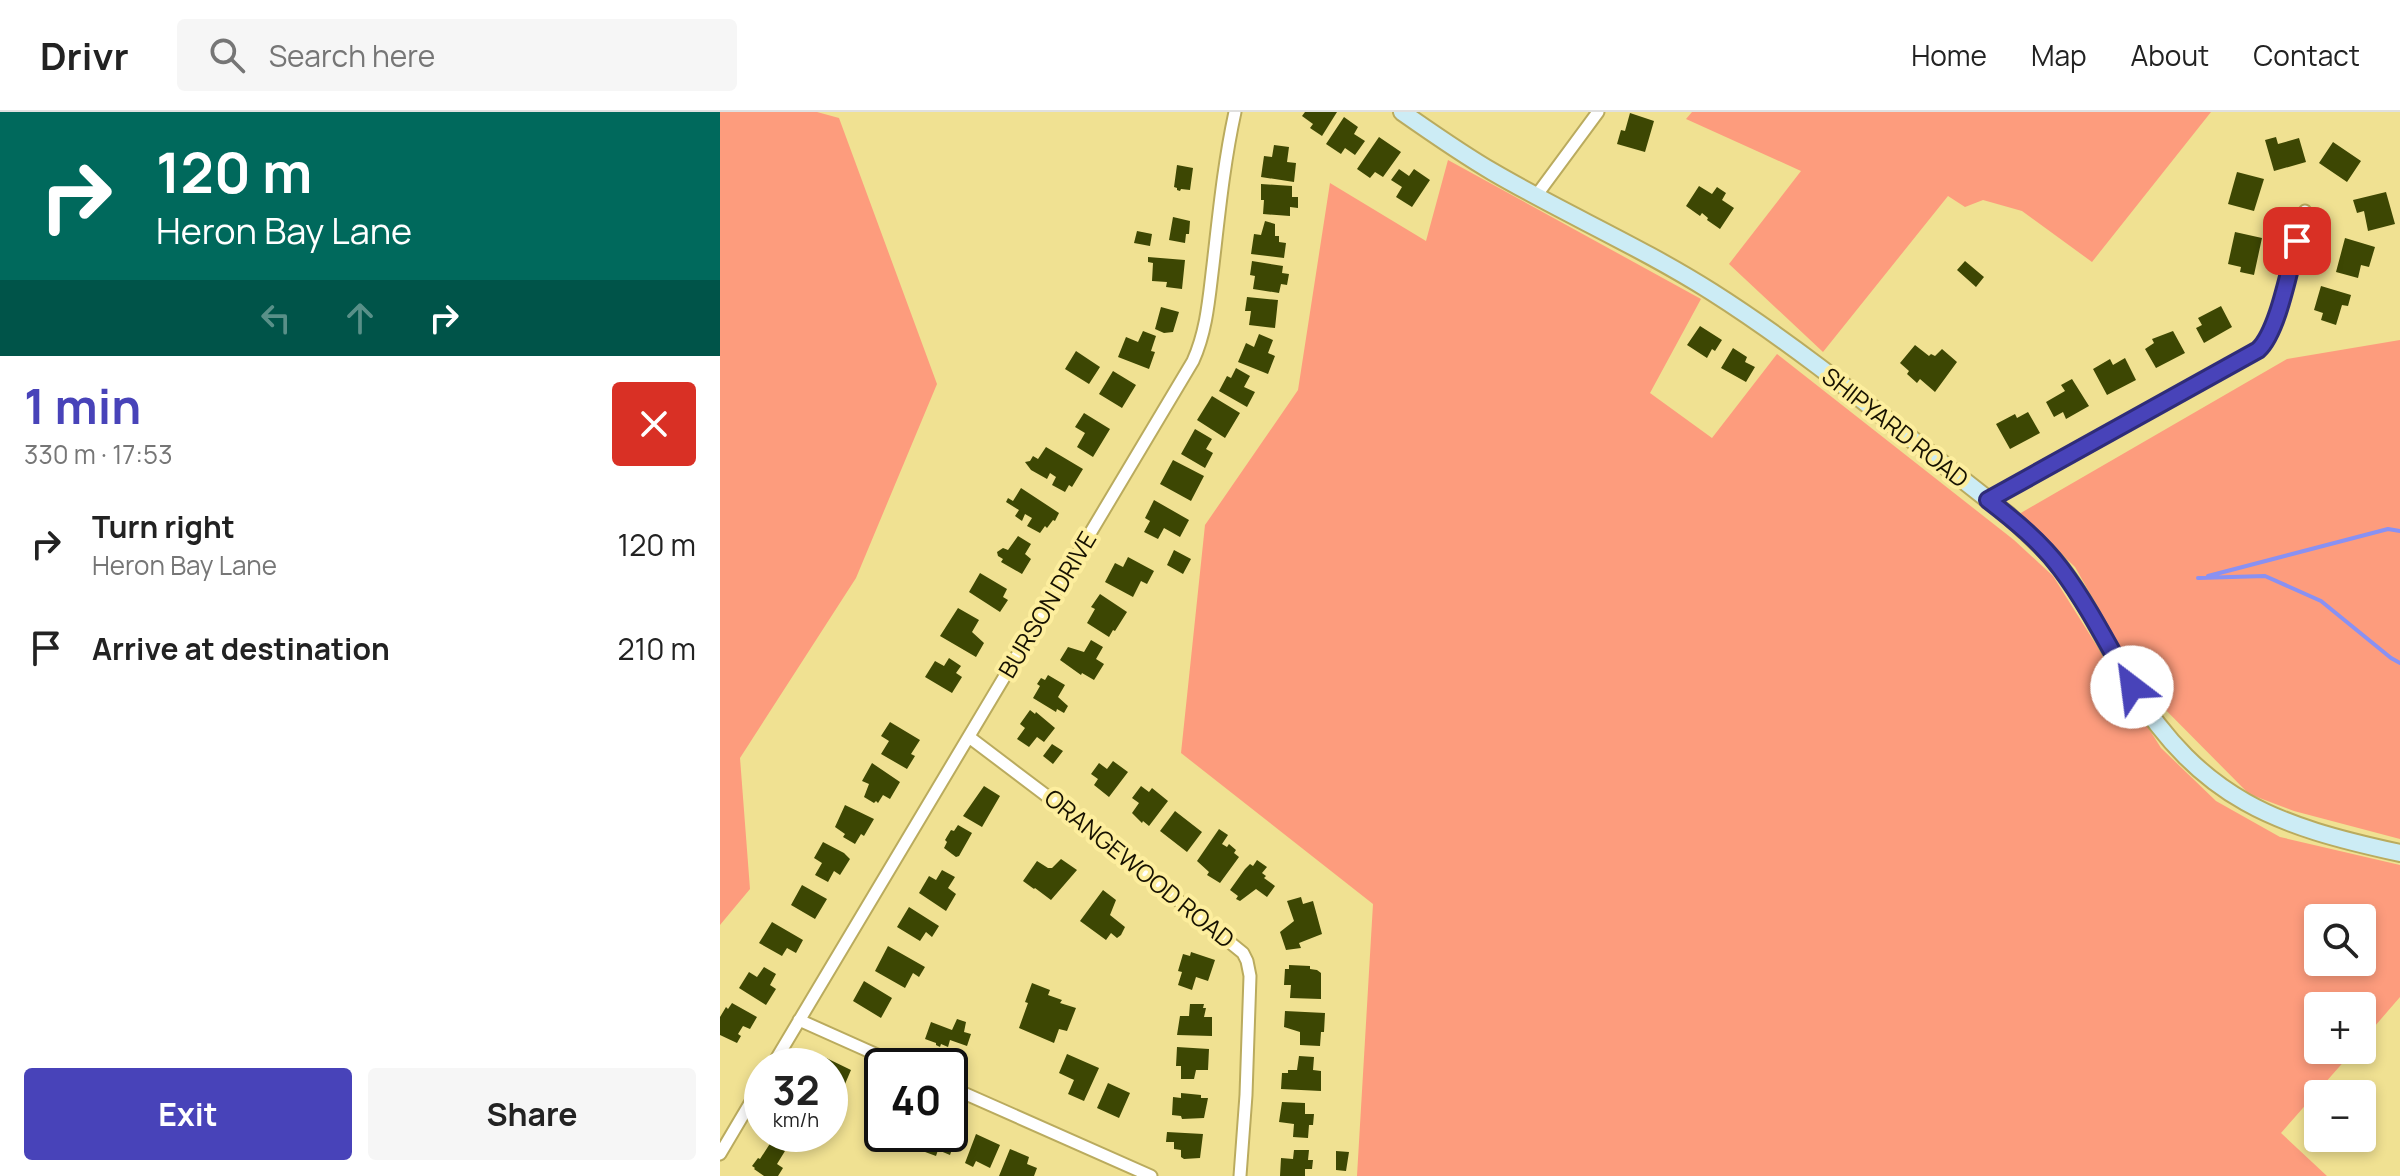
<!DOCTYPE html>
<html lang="en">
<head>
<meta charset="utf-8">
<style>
	body { margin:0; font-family:Manrope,sans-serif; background:#f6f6f6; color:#222; height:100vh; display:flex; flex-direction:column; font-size:30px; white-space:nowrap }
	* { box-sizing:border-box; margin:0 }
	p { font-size:26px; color:#767676 }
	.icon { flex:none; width:44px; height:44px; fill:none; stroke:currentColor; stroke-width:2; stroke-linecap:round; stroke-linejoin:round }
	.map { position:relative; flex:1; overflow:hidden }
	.panel { display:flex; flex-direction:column; background:#fff; width:720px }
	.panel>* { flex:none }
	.guide { background:#00695c; color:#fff; overflow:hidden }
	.buttons { position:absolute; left:1584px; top:792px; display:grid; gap:16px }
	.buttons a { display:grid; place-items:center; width:72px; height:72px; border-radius:8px; background:#fff; box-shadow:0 4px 12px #0003; font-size:40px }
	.speed { position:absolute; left:24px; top:936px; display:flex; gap:16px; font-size:40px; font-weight:700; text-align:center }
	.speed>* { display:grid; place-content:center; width:104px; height:104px; border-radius:50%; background:#fff; box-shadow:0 4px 12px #0003; line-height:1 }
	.speed small { font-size:20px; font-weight:400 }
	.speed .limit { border:4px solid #111; border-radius:12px; background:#fff; color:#111 }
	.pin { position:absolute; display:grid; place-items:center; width:68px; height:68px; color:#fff; margin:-34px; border-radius:16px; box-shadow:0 4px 12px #0006 }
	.me { position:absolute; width:88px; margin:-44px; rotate:330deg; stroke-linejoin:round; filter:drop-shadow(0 0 6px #0008) }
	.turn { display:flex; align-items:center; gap:28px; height:168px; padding:0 24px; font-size:36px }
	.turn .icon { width:104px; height:104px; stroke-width:2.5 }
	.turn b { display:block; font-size:56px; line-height:68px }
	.lanes { display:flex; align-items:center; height:76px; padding:0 24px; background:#0003; justify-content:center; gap:40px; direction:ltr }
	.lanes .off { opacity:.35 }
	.round { display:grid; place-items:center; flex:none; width:84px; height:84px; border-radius:8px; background:#f6f6f6 }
	.overview { display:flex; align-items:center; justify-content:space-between; height:136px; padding:0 24px }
	h1 { font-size:48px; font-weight:700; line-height:60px; color:#4843b9 }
	.action { display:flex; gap:16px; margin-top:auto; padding:16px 24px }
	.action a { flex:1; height:92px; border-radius:8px; background:#4843b9; color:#fff; font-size:32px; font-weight:700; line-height:92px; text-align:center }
	.action a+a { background:#f6f6f6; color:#222 }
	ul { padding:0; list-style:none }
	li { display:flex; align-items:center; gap:24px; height:104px; padding:0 24px }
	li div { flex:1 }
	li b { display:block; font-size:30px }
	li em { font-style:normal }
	header { display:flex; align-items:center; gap:48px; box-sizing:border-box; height:112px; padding:0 40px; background:#fff; border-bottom:2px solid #e0e0e0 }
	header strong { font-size:38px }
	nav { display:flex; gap:44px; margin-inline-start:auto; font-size:28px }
	.search { width:560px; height:72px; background:#f6f6f6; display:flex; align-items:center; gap:20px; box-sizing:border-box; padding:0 28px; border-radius:8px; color:#767676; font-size:30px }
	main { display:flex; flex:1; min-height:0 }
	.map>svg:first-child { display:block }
</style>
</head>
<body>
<header>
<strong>Drivr</strong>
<div class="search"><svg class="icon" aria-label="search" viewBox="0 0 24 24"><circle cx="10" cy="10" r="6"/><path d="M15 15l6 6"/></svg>Search here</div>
<nav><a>Home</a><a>Map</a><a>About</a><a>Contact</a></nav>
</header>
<main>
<section class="panel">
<div class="guide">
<div class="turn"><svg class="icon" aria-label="right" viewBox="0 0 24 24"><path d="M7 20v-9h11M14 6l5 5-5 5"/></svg><div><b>120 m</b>Heron Bay Lane</div></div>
<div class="lanes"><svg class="icon off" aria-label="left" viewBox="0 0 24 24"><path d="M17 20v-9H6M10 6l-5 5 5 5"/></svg><svg class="icon off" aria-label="ahead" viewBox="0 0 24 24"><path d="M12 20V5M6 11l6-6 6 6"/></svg><svg class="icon" aria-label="right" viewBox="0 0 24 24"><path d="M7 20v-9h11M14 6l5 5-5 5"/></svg></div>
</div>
<div class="overview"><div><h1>1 min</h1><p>330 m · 17:53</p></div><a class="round" style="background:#d93025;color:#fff"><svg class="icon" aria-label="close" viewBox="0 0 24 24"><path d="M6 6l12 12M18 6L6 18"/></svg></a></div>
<ul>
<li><svg class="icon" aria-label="right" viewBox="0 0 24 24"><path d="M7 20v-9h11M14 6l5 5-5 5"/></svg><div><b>Turn right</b><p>Heron Bay Lane</p></div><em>120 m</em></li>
<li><svg class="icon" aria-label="arrive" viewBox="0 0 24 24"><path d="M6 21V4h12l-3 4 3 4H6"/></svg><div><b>Arrive at destination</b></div><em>210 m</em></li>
</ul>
<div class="action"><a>Exit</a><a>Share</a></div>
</section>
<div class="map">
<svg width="1680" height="1064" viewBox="0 0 1680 1064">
	<rect width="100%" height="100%" fill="#f0e192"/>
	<!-- green -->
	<path fill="#fd9c7d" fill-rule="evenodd" d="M 0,0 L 97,0 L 119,6 L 217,272 L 136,466 L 20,646 L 30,777 L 0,813 Z
		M 972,0 L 1491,0 L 1372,150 L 1302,99 L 1263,88 L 1245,95 L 1228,84 L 1103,240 L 1009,152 L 1081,59 L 966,7 Z
		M 728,48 L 981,187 L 930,281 L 992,326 L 1057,242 L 1294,428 L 1333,464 L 1441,636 L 1496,689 L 1560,725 L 1680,753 L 1680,885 L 1642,929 L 1642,894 L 1598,894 L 1598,938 L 1634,938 L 1561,1021 L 1607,1064 L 637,1064 L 653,792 L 461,641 L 485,413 L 578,278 L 610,71 L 706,129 ZM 1598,806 L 1642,806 L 1642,850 L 1598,850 Z
		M 1680,228 L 1680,727 L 1574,699 L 1529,682 L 1423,575 L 1355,455 L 1299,402 L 1567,247 Z"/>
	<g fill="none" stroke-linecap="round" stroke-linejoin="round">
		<!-- stream -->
		<path stroke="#8991f3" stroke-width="4" d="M 1488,464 L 1668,417 L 1680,419
			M 1478,466 L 1545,464 L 1601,489 L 1671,546 L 1680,551"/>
	</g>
	<!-- building -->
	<path fill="#3d4703" d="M 585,0 L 617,0 L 602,24 L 590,16 L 593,12 L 582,4 Z
		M 910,1 L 934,9 L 925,40 L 897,32 L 901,18 L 905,19 Z
		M 624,5 L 638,15 L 634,22 L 645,29 L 635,43 L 625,36 L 621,42 L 606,32 Z
		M 659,25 L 681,40 L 663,65 L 655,60 L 650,66 L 637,57 Z
		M 1556,25 L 1558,32 L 1579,26 L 1586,50 L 1554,59 L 1545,28 Z
		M 1613,30 L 1641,49 L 1627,70 L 1599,51 Z
		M 554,33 L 569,35 L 567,50 L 576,51 L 574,70 L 541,65 L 544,44 L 552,45 Z
		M 457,53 L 473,56 L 470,78 L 461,77 L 460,79 L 457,78 L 457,76 L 454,75 Z
		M 679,57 L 689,64 L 694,57 L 710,68 L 692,95 L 676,85 L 682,75 L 671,68 Z
		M 1517,60 L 1544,67 L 1534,99 L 1508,92 Z
		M 541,72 L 572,74 L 572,85 L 578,85 L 578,96 L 570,95 L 570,104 L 543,102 L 544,88 L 541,88 Z
		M 979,74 L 992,82 L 997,75 L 1006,81 L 1002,88 L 1014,96 L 1000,117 L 987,108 L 988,106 L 982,101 L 980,104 L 966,94 Z
		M 1666,80 L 1675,112 L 1648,119 L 1644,99 L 1637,101 L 1633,88 Z
		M 453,105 L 470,109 L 469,122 L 466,122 L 465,131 L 449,128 Z
		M 545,109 L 555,112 L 555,124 L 559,124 L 559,130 L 566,131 L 564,146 L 531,142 L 534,122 L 541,123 Z
		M 417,119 L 432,122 L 430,134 L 414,131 Z
		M 1515,120 L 1542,126 L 1534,163 L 1520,160 L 1521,155 L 1508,152 Z
		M 1625,126 L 1655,135 L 1649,155 L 1641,153 L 1638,166 L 1616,160 Z
		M 428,145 L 465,148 L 462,177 L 446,175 L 447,170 L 432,169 L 433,151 L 428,150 Z
		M 532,149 L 563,154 L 562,161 L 569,162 L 567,173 L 561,172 L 559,181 L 533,177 L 535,164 L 530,163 Z
		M 1245,149 L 1264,165 L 1256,175 L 1237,158 Z
		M 1601,174 L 1631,183 L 1628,194 L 1622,193 L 1616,213 L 1601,208 L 1603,201 L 1594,198 Z
		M 527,185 L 558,188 L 555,216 L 529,213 L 531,199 L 525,199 Z
		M 1501,194 L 1512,215 L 1484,231 L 1476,216 L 1482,213 L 1478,206 Z
		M 441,195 L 459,200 L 453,220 L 444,221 L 435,217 Z
		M 980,214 L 1002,228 L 995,239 L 992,237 L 987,246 L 967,233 Z
		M 423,219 L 436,224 L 431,239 L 435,240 L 429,257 L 398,245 L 406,225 L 418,230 Z
		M 1453,219 L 1465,241 L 1436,256 L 1425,237 L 1434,231 L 1432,227 Z
		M 539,222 L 553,228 L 548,241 L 555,244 L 548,262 L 518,250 L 526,231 L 534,235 Z
		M 1195,233 L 1209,244 L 1211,242 L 1215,244 L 1222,237 L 1237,250 L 1215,280 L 1200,267 L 1197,271 L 1187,262 L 1189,259 L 1180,251 Z
		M 1013,236 L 1027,245 L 1025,250 L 1035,255 L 1026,270 L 1001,256 Z
		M 356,239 L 380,255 L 369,272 L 345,257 Z
		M 1405,246 L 1416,268 L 1387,283 L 1373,257 L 1390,247 L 1393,253 Z
		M 516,256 L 530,264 L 524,275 L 535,280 L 527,295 L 499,279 L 507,264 L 511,266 Z
		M 393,259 L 416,273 L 402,296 L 379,282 Z
		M 1352,267 L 1369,294 L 1346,307 L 1343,300 L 1334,305 L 1326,290 L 1345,279 L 1341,273 Z
		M 492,284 L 520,301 L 505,326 L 477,308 Z
		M 1308,300 L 1320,321 L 1290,337 L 1276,312 L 1295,302 L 1297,306 Z
		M 364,301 L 390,317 L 373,345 L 357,335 L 365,321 L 355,315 Z
		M 475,317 L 492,327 L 486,337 L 493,341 L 485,356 L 461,342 Z
		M 326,335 L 363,357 L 352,375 L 349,373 L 345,380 L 332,373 L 336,365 L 330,361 L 327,367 L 311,358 L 305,350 L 310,349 L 313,344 L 318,347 Z
		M 453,348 L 484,364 L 471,389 L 440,372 Z
		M 301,376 L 339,401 L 335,409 L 333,408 L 327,416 L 325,414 L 320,421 L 307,414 L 312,406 L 305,402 L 302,409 L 295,404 L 299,398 L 286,390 L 288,386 L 293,389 Z
		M 434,388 L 469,408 L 460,425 L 444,416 L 438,427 L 424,420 L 430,409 L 425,406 Z
		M 298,424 L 311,432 L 305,442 L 311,447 L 302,462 L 281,450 L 283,447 L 278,444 L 277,440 L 283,436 L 288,438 Z
		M 454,438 L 471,447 L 463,462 L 447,453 Z
		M 408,445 L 434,459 L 427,472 L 421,469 L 413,485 L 385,470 L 395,451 L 403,455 Z
		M 260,461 L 287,477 L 283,485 L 288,488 L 280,500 L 249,480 Z
		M 380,482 L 407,500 L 395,519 L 393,518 L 389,525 L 367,511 L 375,497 L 371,495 Z
		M 238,496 L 259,508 L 252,520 L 264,531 L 256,545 L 220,524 Z
		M 371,528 L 383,535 L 376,547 L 384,552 L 374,568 L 362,561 L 361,563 L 340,548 L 348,535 L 364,540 Z
		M 229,546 L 241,554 L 236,561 L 242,565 L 232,581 L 205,565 L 215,549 L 224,554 Z
		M 328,563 L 345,573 L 338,585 L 348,594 L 344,601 L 337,597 L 336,600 L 313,586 L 320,574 L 317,572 L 321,566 L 325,568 Z
		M 310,598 L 315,602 L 316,600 L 335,616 L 324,630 L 317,625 L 309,635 L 297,627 L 305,616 L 300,612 Z
		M 170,610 L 200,628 L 191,642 L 195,644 L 187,657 L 161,642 L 169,629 L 161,624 Z
		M 332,632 L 343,639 L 333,652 L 323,644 Z
		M 393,649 L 408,660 L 389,685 L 374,673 L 378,667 L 371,662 L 379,651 L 387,657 Z
		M 152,651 L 180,670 L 170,687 L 163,683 L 158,691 L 156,689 L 154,691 L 144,685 L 149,672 L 142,669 Z
		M 264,674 L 280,684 L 262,715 L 243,704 Z
		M 421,674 L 429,680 L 432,676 L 448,689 L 429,714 L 423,709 L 422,711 L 412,701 L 419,691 L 412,686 Z
		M 125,693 L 154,707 L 144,724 L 141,722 L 135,732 L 123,725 L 125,722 L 115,715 Z
		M 455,699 L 482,720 L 467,740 L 440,719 Z
		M 238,713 L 252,721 L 239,744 L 236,745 L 224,736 L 227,730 L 225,728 L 231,718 L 234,719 Z
		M 499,717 L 508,723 L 502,732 L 507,735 L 509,732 L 516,738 L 514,741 L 519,745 L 500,771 L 487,763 L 489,760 L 477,749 Z
		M 103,730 L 124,741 L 130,747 L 120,763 L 114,759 L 108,770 L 95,763 L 102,751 L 94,746 Z
		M 341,747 L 357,758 L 331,788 L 315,776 L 314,777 L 303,769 L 317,749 L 328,756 L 332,756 Z
		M 537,748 L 547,755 L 542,761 L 546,764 L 544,766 L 555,774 L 547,785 L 536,777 L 520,789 L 516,787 L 518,784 L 510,778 L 525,757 L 530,752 L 533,754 Z
		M 222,758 L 235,765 L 228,776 L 236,782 L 226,799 L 199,781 L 209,764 L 216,768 Z
		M 82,773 L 107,787 L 95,807 L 71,793 Z
		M 383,778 L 396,788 L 390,803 L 405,815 L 401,823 L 397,826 L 391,821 L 386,828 L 360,809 Z
		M 581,785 L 583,792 L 593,789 L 602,822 L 579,831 L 581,836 L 566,838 L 560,820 L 574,809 L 567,789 Z
		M 189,795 L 219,814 L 212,825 L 206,820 L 200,829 L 177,815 Z
		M 52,810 L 83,828 L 76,841 L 67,836 L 62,844 L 39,831 Z
		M 168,834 L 205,855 L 199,865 L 193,861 L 185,876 L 155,859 Z
		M 471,840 L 495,848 L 488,869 L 476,865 L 472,878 L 458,873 L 462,860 L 458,859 L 463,842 L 470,844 Z
		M 569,853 L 590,854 L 590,857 L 597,858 L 601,861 L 601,887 L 570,886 L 571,873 L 564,873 L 565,857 L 569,857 Z
		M 44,855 L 56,862 L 50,873 L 56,877 L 46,893 L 19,876 L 29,860 L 37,865 Z
		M 144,869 L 172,886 L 161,906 L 133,889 Z
		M 312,871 L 330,878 L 328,883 L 342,888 L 340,891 L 356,896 L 347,919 L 339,917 L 334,931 L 299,916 L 308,891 L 305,890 Z
		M 12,891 L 37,905 L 30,917 L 23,914 L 18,922 L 21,924 L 17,931 L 0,923 L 0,905 L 6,895 L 8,897 Z
		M 470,892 L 484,892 L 483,896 L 486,896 L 484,905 L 492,905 L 492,924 L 457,923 L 460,904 L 469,904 Z
		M 565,899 L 605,901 L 604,920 L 601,920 L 600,934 L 580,933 L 580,920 L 564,915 Z
		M 237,907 L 246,910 L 244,920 L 251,922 L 247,934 L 230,928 L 228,935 L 221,932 L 220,935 L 216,933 L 216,931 L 205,927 L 211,910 L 232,918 Z
		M 457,935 L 489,937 L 488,958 L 476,958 L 474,967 L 461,967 L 461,954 L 456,954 Z
		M 96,941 L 131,958 L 122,979 L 126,981 L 120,992 L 110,987 L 110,954 L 85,954 L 88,948 L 92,950 Z
		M 347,942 L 379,956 L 364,989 L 348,982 L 354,968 L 339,961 Z
		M 579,944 L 594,945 L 593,958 L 601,959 L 601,979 L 561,977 L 562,961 L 568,961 L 568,958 L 577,958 Z
		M 388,971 L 410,981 L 399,1006 L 377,996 Z
		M 461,981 L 481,983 L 481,986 L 488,986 L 484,1006 L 462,1007 L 461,1004 L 452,1003 L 453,985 L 461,986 Z
		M 562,990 L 585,991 L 585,1002 L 594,1002 L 593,1013 L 589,1013 L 588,1026 L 573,1025 L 574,1012 L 559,1010 Z
		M 230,1017 L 238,1020 L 230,1043 L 218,1038 L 216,1044 L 197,1037 L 203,1022 L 230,1022 Z
		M 447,1020 L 483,1022 L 480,1046 L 464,1047 L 461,1045 L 461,1038 L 454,1037 L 454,1030 L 446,1030 Z
		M 256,1022 L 280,1033 L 270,1056 L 256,1049 L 253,1055 L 245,1051 Z
		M 51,1030 L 65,1039 L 57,1052 L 63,1056 L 58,1064 L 44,1064 L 34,1057 L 35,1056 L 32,1054 L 38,1046 L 40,1047 Z
		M 290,1037 L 309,1045 L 307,1052 L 317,1056 L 314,1064 L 279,1064 Z
		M 574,1038 L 589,1038 L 588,1048 L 593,1048 L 592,1057 L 585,1057 L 585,1064 L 560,1064 L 561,1046 L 573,1047 Z
		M 616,1039 L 629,1040 L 626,1059 L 616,1058 Z"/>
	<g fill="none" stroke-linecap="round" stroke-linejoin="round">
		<defs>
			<path id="street" d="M 816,84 L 878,0
				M 1268,388 L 1538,238 L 1544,233 L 1552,219 L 1585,99
				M 249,625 L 364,712 L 523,841 L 527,849 L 530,864 L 526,983 L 520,1064
				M 79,908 L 182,954
				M 52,954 L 473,249 C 487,218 489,185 493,153 C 499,101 504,50 515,0
				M 230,975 L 431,1064
				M 0,1042 L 42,971"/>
			<path id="secondary" d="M 682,0 C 712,21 742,42 773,60 C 845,102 921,135 992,180 C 1096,246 1190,328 1288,403 C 1306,420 1324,435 1340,455 C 1368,491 1387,535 1411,574 C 1482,688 1556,714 1680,741"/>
		</defs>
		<!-- street casing -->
		<use href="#street" stroke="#baab5e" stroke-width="15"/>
		<!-- secondary casing -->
		<use href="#secondary" stroke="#baab5e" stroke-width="20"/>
		<!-- street -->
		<use href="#street" stroke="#fff" stroke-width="11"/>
		<!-- secondary -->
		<use href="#secondary" stroke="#ccecf5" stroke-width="16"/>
	</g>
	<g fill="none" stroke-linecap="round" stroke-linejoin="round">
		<defs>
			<path id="route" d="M 1412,575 C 1389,535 1368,493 1341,457 C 1321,430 1294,408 1268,388 L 1538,238 C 1558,220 1569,157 1577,129"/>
		</defs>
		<!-- route casing -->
		<use href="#route" stroke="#2f2c78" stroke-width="20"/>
		<!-- route -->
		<use href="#route" stroke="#4843b9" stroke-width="14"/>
	</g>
	<g text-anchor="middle" stroke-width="8" stroke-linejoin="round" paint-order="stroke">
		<!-- street labels -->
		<g font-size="24" fill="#171200" stroke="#fdee9e">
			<text transform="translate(1175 316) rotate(38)" y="8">SHIPYARD ROAD</text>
			<text transform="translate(328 493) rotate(-59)" y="8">BURSON DRIVE</text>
			<text transform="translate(419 757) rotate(39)" y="8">ORANGEWOOD ROAD</text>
		</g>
	</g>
</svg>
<div class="buttons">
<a><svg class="icon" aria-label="search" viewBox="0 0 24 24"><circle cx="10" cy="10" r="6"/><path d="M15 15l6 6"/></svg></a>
<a>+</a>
<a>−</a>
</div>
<div class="speed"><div>32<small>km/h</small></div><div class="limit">40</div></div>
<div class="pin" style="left:1577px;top:129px;background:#d93025"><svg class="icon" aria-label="arrive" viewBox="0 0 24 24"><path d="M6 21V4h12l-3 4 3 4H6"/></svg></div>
<svg class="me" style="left:1412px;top:575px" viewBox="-20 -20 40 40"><circle r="19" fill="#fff"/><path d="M0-13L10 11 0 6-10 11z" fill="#4843b9"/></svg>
</div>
</main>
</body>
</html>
